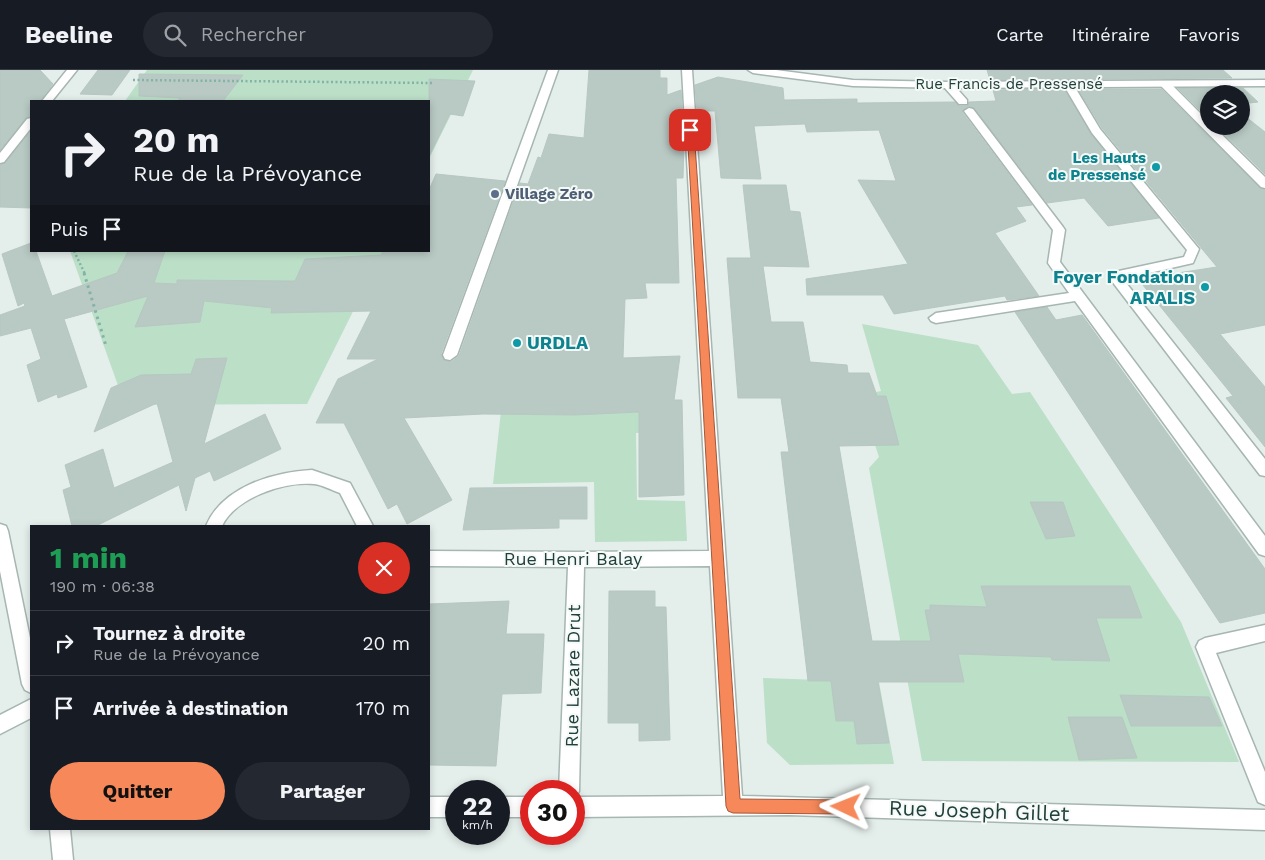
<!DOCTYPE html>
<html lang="fr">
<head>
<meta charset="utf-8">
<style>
	body { margin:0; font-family:"Work Sans",sans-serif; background:#242831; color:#f1f3f6; height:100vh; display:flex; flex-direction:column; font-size:19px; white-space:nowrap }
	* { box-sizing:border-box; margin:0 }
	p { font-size:16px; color:#9ea1a6 }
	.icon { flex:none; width:28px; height:28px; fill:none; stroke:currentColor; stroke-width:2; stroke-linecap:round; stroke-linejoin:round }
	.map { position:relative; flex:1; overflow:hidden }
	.details { position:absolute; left:30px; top:455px; width:400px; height:305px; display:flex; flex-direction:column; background:#171b24; border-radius:0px; box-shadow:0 2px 8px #0003 }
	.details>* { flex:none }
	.hud { position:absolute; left:30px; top:30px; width:400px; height:152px; border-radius:0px; box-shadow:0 2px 8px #0003; background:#171b24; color:#f1f3f6; overflow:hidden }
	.fabs { position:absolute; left:1200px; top:15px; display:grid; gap:10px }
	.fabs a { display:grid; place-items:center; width:50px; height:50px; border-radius:50%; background:#171b24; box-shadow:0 2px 8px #0003; font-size:25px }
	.speed { position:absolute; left:445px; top:710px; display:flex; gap:10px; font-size:25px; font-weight:700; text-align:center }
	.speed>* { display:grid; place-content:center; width:65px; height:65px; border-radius:50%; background:#171b24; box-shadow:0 2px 8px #0003; line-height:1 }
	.speed small { font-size:12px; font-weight:400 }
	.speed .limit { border:8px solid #d22; background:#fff; color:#111 }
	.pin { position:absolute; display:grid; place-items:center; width:42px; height:42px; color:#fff; margin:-21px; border-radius:10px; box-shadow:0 2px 8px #0006 }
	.me { position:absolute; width:55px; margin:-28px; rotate:272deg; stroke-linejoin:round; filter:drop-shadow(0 0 4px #0008) }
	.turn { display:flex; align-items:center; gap:18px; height:105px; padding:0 20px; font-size:22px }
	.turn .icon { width:65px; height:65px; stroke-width:2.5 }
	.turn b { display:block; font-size:35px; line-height:42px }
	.then { display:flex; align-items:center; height:48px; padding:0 20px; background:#0003; gap:10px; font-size:19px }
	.round { display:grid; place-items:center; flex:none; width:52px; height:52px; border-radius:26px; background:#242831 }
	.summary { display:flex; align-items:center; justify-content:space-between; height:85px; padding:0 20px }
	h1 { font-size:30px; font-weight:700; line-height:38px; color:#1e9e55 }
	.action { display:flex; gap:10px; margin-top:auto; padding:10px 20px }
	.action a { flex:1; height:58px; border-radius:30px; background:#f6885a; color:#111; font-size:20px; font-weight:700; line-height:58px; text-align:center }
	.action a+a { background:#242831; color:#f1f3f6 }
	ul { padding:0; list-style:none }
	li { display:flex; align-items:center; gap:15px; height:65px; padding:0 20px; border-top:1px solid #363941 }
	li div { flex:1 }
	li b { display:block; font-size:19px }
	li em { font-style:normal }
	header { display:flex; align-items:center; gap:30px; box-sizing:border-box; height:70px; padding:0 25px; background:#171b24; border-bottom:1px solid #363941 }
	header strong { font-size:24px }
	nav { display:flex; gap:28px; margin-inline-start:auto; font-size:18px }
	.search { width:350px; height:45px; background:#242831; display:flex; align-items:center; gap:12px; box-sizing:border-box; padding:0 18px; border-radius:28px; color:#9ea1a6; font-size:19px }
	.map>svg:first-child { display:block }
</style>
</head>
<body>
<header>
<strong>Beeline</strong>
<div class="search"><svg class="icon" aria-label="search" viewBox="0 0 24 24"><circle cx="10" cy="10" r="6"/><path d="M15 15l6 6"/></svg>Rechercher</div>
<nav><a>Carte</a><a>Itinéraire</a><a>Favoris</a></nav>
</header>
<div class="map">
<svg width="1265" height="790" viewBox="0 0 1265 790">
	<rect width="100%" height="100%" fill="#e4eeea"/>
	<!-- green -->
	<path fill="#bcdfc8" d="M 147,0 L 473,0 L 429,89 L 429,31 L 125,31 Z
		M 70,181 L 383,181 L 307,334 L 125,335 Z
		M 862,254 L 978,275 L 1012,324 L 1030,322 L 1181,552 L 1239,692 L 922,691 L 869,398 L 879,387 L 859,326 L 881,321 Z
		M 682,330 L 682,361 L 636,363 L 637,430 L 685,431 L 687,471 L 595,472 L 594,412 L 493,414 L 502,332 Z
		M 763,608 L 879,612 L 894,694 L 790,695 L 767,673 Z"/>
	<!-- building -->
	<path fill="#b9c9c3" stroke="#b6c8c1" d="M 0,0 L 40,0 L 53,14 L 40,31 L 31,31 L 31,46 L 26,48 L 0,80 Z
		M 98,0 L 130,0 L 112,25 L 80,24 Z
		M 589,0 L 660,0 L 660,8 L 667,8 L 667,25 L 681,20 L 684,70 L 683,108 L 676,108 L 679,213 L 645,213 L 647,228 L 625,229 L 623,288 L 680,286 L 674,330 L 682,330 L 684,425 L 639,427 L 639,342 L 575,345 L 483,344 L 404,348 L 452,430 L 407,454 L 397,434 L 388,439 L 344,353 L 316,353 L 338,309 L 378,289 L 347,289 L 371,241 L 271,243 L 272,238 L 204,231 L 200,252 L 135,257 L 148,226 L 64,249 L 87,317 L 58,328 L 57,324 L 38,332 L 27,295 L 41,289 L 31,258 L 0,266 L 0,245 L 25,236 L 24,233 L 18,236 L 2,184 L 31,173 L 31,181 L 36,181 L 52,226 L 117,203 L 128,181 L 165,181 L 154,213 L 177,214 L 177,210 L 295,211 L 305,189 L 381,185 L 383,181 L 429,181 L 429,120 L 436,104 L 505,111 L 441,284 L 445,291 L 451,292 L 459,286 L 520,113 L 528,114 L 538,87 L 541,88 L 549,64 L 584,68 Z
		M 987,0 L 1223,0 L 1232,8 L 990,10 Z
		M 139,4 L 243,5 L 223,31 L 178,31 L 180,28 L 139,26 Z
		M 718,7 L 783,18 L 784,30 L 857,29 L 857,33 L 955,32 L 959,36 L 967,36 L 969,32 L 996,31 L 993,20 L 1064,19 L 1091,64 L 1159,148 L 1108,156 L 1084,128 L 1047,133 L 974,38 L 968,36 L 962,42 L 1032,135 L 1016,137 L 1026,151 L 995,163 L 1039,226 L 1007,230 L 1005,226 L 894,244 L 883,225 L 807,225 L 806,209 L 908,194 L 858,110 L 896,111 L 879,60 L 807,62 L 805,54 L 754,56 L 761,109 L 721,108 L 715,41 L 697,41 L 695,15 Z
		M 429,9 L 475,11 L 463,46 L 450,44 L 429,86 Z
		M 1178,18 L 1243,18 L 1258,32 L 1241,34 L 1241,24 L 1209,24 L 1209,49 Z
		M 1078,19 L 1161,19 L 1260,118 L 1265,120 L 1265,255 L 1220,264 L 1265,317 L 1265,377 L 1226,328 L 1233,326 L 1138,209 L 1217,197 L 1102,58 Z
		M 1241,43 L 1265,62 L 1265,104 L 1216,56 L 1241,56 Z
		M 31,61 L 31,138 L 0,137 L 0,95 L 5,93 Z
		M 743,115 L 786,115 L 790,141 L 800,142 L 809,197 L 763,196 L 771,252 L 803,252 L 810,292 L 847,295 L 848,303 L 869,303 L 877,326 L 886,326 L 899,375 L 839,376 L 872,571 L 931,571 L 925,540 L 930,540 L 930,535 L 987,537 L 981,516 L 1130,516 L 1142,548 L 1096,548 L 1110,591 L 1052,590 L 1051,587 L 958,584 L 964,612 L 878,612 L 889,673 L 857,674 L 854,651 L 836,651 L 831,611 L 808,611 L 781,382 L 789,382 L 781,328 L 738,328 L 727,188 L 751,188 Z
		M 1047,237 L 1056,250 L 1082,245 L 1265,499 L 1265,543 L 1220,553 L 1015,242 Z
		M 227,288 L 204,374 L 265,344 L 281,379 L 214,411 L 210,401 L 195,408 L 186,441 L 179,415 L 96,456 L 72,456 L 63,420 L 71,417 L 65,395 L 103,379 L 114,418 L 173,392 L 157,333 L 94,362 L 111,318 L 141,305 L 191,304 L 196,289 Z
		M 587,417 L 587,449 L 559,449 L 559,458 L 463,460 L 470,418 Z
		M 1030,432 L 1063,432 L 1075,466 L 1046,469 Z
		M 609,521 L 655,521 L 655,537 L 666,537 L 670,670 L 639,671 L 639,653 L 608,653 Z
		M 509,531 L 506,564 L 544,564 L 541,623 L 502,624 L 496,696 L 429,695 L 429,534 Z
		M 1120,625 L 1209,627 L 1222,656 L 1131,656 Z
		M 1068,647 L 1122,647 L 1137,688 L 1079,690 Z"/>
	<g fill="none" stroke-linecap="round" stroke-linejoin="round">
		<defs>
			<path id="service" d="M 548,0 L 558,0 L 457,285 L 450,290 L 445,289 L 443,285 Z
				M 1068,11 L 1073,14 L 1100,59 L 1199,179 L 1193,193 L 1123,209 L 1265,389 L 1265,406 L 1260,405 L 1108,206 L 1114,202 L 1184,187 L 1187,180 L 1092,63 L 1063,14 Z
				M 948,12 L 952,13 L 967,30 L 967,34 L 959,34 L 944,17 L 943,15 Z
				M 969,38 L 973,39 L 1063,157 L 1065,160 L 1060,192 L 1265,466 L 1265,486 L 1259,484 L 1075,231 L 936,253 L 931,251 L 929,248 L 936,243 L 1069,223 L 1048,193 L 1053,160 L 964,41 Z
				M 1265,555 L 1265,571 L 1216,583 L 1265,702 L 1265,735 L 1258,732 L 1196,577 L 1199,571 L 1205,568 Z"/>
			<path id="pedestrian" d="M 31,629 L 31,648 L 0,664 L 0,645 Z"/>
			<path id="minor" d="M 682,0 L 692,0 L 742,726 L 1265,740 L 1265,760 L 789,745 L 574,747 L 574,721 L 559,721 L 568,497 L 429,496 L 429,481 L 576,482 L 709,481 ZM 710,496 L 723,726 L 576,727 L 579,721 L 584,497 Z
				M 1165,11 L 1169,12 L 1209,52 L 1209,56 L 1213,56 L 1265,107 L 1265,118 L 1261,117 L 1161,16 L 1160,14 Z
				M 312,400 L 350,413 L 373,456 L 357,456 L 340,423 C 331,420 323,415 314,414 C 284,411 235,428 222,456 L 206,456 C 222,417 273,402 312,400 Z
				M 429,727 L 456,727 L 456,747 L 429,747 Z
				M 499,727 L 531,727 L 531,747 L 499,747 Z"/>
			<path id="tertiary" d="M 67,0 L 77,0 L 52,31 L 42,31 Z
				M 748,0 L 776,0 L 853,10 L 948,12 L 1265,10 L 1265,16 L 948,18 L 853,16 L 753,3 Z
				M 31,48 L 31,58 L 4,92 L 0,93 L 0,83 L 27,49 Z
				M 0,454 L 6,456 L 8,461 L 31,573 L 31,623 L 25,620 L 22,614 L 0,501 Z
				M 50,759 L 70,759 L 73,790 L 53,790 Z"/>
		</defs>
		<!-- service casing -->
		<use href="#service" stroke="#a6b6b2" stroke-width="3"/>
		<!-- pedestrian casing -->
		<use href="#pedestrian" stroke="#a6b6b2" stroke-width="3"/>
		<!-- minor casing -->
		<use href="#minor" stroke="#a6b6b2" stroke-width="3"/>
		<!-- tertiary casing -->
		<use href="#tertiary" stroke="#a6b6b2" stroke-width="3"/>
		<!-- path-far1 -->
		<path stroke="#83b2a6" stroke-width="2.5" stroke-dasharray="2 2.5" stroke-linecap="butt" d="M 133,10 L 434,13
			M 74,181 L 85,204"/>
		<!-- path -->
		<path stroke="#83b2a6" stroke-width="3" stroke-dasharray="2.5 4" stroke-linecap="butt" d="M 84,203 L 106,276"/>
		<!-- service -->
		<use href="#service" fill="#fff" fill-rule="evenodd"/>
		<!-- pedestrian -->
		<use href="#pedestrian" fill="#fff" fill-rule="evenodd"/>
		<!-- minor -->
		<use href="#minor" fill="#fff" fill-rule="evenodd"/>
		<!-- tertiary -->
		<use href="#tertiary" fill="#fff" fill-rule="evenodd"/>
	</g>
	<!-- route -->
	<path fill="#f6885a" stroke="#a0583a" d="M 687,58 L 694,60 L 740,729 L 846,730 L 852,732 L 854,737 L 852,742 L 846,744 L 733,743 L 728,741 L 726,736 Z"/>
	<!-- markers -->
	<g fill="#0f9aa8" stroke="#f5faf8" stroke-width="2">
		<circle cx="1156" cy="97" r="5"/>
		<circle cx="1205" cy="217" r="5"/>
		<circle cx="517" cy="273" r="5"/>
	</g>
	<circle fill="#5c6f8a" stroke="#f5faf8" stroke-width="2" cx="495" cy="124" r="5"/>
	<g text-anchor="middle" stroke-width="4" stroke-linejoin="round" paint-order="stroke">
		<!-- far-street labels -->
		<g font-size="15" fill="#22403a" stroke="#f5faf8">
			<text x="1009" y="19">Rue Francis de Pressensé</text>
		</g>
		<!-- far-culture labels -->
		<g font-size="15" font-weight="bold" fill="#0d838f" stroke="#f5faf8" text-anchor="end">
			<text x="1146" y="93">Les Hauts<tspan x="1146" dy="17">de Pressensé</tspan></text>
		</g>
		<!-- far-service labels -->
		<g font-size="15" font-weight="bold" fill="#4e5e75" stroke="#f5faf8" text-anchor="start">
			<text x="505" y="129">Village Zéro</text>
		</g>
		<!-- culture labels -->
		<g font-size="18" font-weight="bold" fill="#0d838f" stroke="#f5faf8" text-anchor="end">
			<text x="1195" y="213">Foyer Fondation<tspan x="1195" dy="21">ARALIS</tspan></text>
			<text x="527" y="279" text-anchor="start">URDLA</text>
		</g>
		<!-- street labels -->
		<g font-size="18" fill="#22403a" stroke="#f5faf8">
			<text x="573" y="495">Rue Henri Balay</text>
			<text transform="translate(573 606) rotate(-89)" y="6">Rue Lazare Drut</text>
		</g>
		<!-- near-street labels -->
		<g font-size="21" fill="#22403a" stroke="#f5faf8">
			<text transform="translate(979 741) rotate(2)" y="7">Rue Joseph Gillet</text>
		</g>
	</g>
</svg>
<div class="fabs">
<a><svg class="icon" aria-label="layers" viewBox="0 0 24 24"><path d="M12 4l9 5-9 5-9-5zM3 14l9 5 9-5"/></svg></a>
</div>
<div class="speed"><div>22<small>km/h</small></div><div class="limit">30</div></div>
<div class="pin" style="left:690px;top:60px;background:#d93025"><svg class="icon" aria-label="arrive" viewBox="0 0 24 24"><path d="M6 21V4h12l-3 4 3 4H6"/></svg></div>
<svg class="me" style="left:846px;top:737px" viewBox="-20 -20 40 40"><path d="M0-17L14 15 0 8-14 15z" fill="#f6885a" stroke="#fff" stroke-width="4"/></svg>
<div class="hud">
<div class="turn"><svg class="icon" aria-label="right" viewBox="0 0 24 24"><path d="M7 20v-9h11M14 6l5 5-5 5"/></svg><div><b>20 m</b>Rue de la Prévoyance</div></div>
<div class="then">Puis<svg class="icon" aria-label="arrive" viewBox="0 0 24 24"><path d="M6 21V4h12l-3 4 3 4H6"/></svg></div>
</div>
<section class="details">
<div class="summary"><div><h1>1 min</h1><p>190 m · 06:38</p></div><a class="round" style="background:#d93025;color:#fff"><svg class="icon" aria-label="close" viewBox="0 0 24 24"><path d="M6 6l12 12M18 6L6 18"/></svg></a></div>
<ul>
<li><svg class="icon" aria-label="right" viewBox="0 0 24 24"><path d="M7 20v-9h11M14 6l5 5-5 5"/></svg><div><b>Tournez à droite</b><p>Rue de la Prévoyance</p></div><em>20 m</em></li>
<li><svg class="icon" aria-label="arrive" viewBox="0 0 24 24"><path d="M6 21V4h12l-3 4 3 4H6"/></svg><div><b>Arrivée à destination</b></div><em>170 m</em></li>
</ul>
<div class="action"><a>Quitter</a><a>Partager</a></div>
</section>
</div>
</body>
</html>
